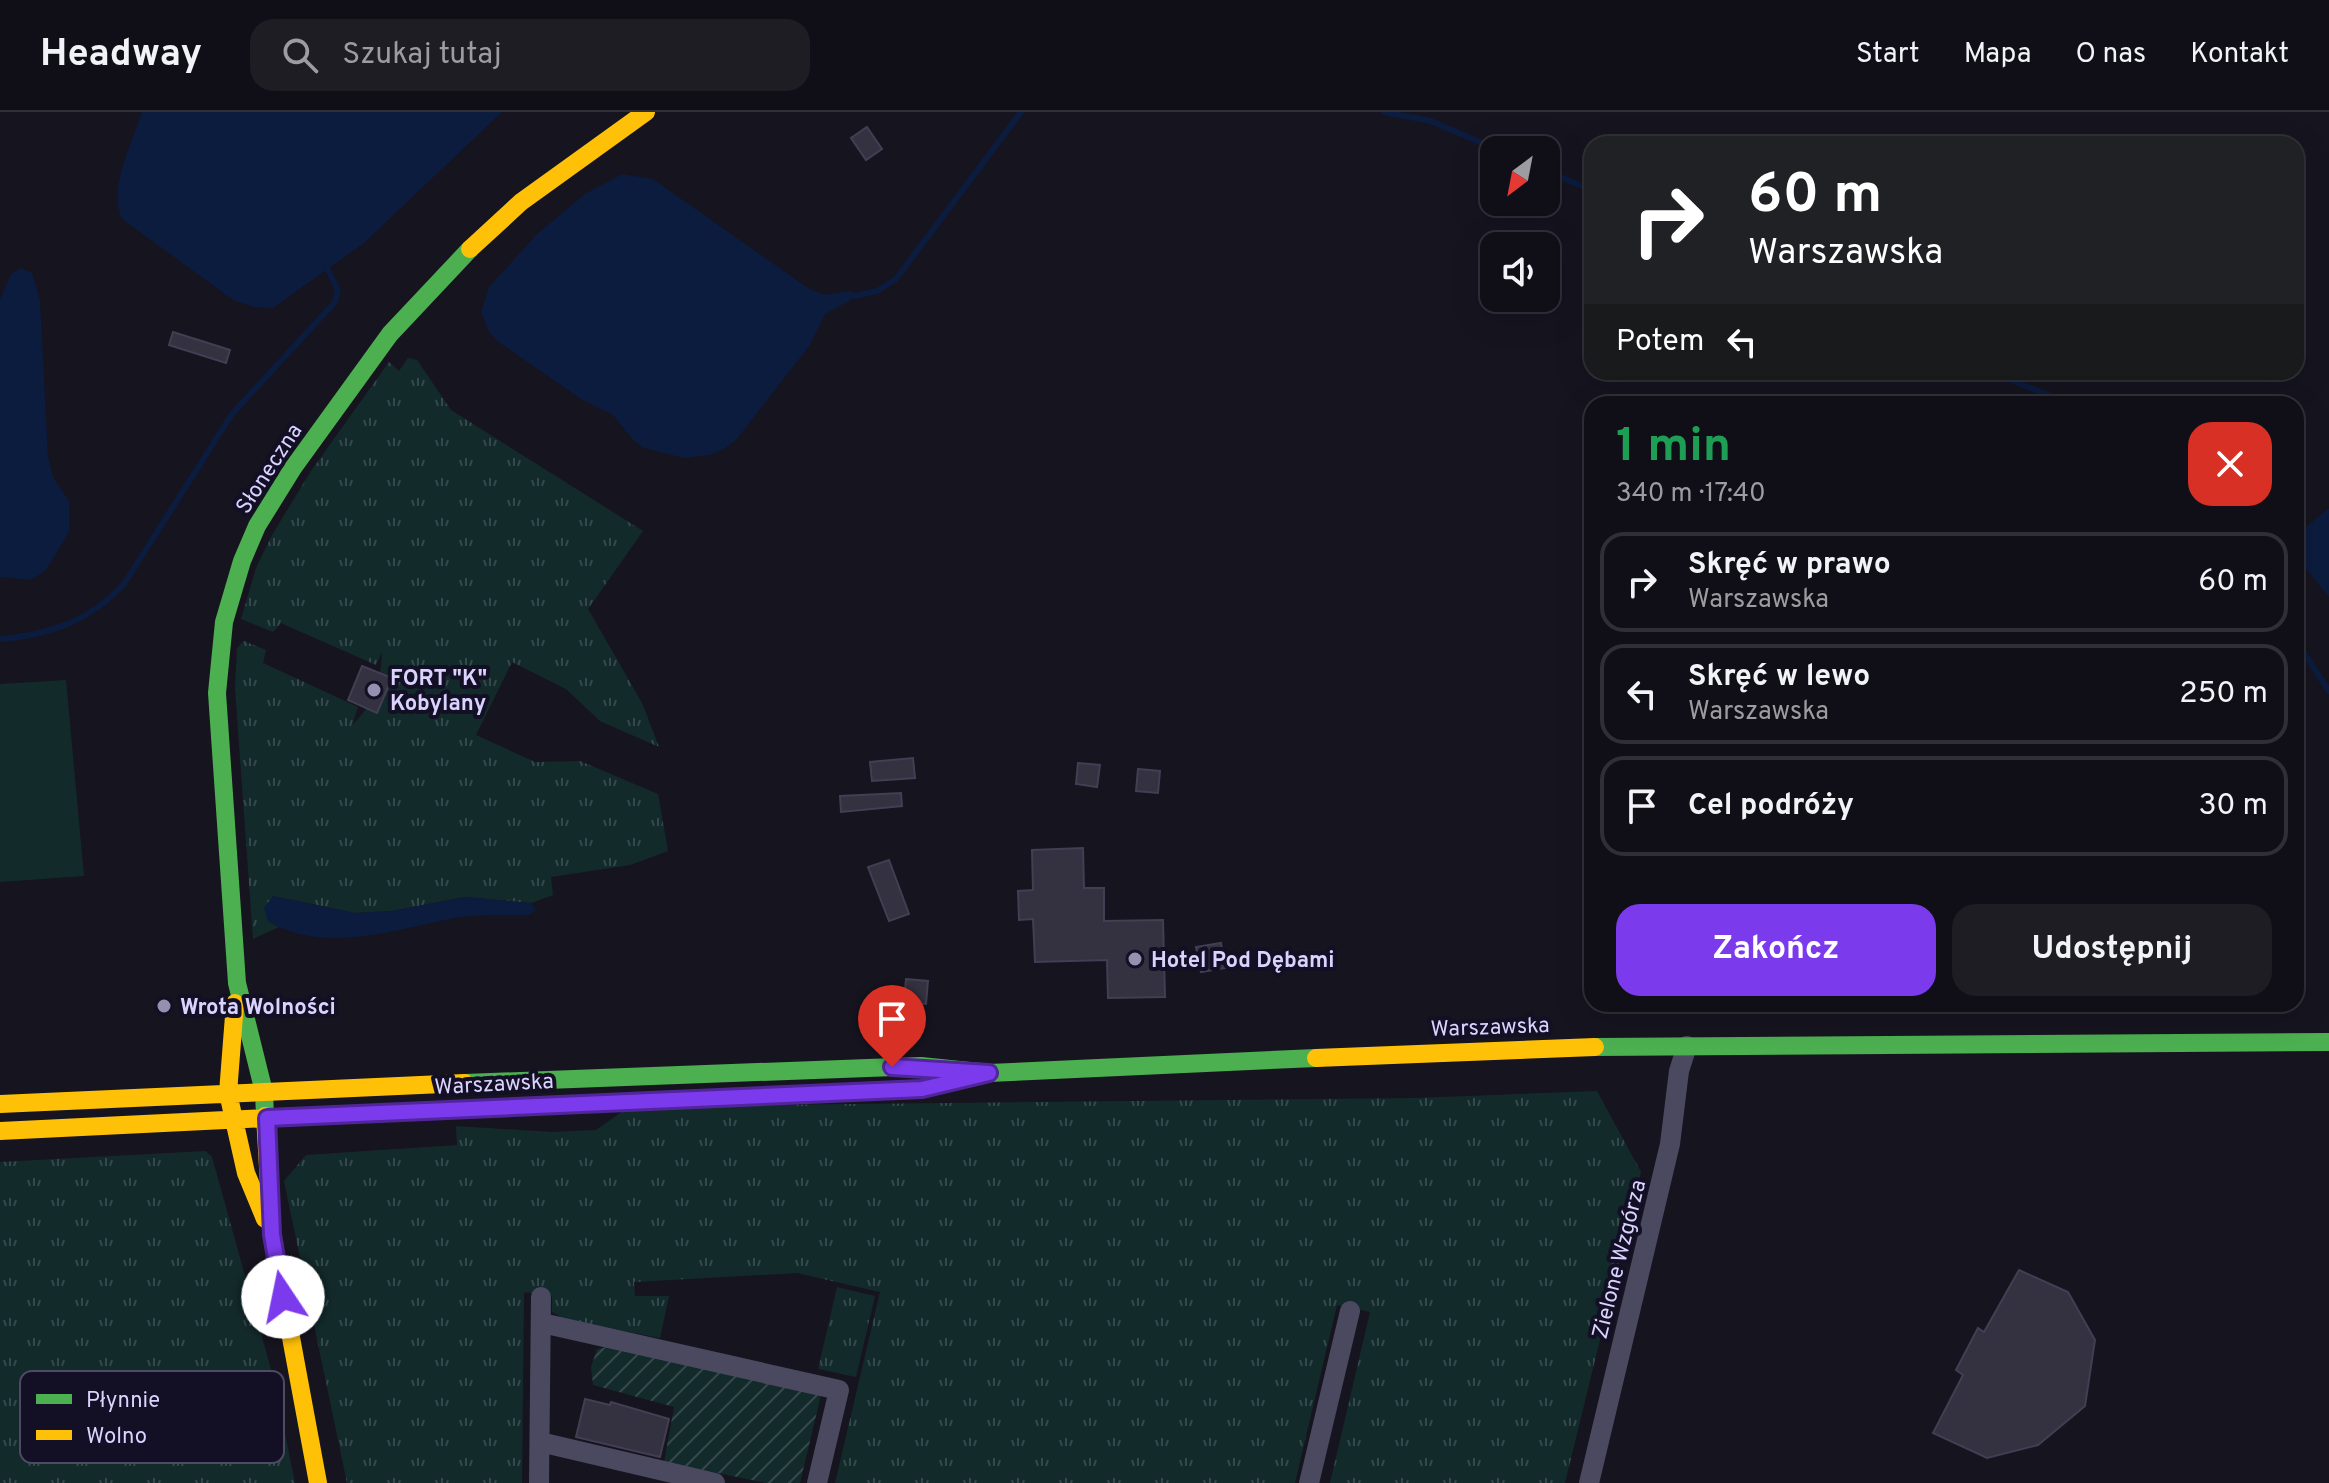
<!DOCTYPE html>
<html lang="pl">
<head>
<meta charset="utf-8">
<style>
	body { margin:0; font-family:Overpass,sans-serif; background:#1e1d24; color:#f1f3f6; height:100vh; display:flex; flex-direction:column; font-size:30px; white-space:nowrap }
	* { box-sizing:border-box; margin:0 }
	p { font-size:26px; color:#9c9ca1 }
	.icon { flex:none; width:44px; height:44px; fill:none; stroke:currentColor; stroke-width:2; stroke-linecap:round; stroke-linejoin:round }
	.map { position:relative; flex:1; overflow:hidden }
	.sheet { position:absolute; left:1584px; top:284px; width:720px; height:616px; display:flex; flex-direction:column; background:#100f17; border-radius:24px; box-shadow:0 8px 32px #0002,0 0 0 2px #302f36 }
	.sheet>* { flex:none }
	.hud { position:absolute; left:1584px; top:24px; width:720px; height:244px; border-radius:24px; box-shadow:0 8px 32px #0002,0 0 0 2px #302f36; background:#202124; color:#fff; overflow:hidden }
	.needle { width:52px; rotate:212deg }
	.buttons { position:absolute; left:1480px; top:24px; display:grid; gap:16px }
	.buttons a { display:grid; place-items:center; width:80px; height:80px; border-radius:16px; background:#100f17; box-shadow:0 8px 32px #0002,0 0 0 2px #302f36; font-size:40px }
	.pin { position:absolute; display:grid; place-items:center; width:68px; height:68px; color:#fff; margin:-82px -34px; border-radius:50% 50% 50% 0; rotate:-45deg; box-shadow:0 0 8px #0007 }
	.pin .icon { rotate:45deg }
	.me { position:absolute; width:88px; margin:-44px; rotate:349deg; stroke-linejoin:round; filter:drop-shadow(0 0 6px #0008) }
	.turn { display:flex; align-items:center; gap:28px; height:168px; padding:0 32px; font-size:36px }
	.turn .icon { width:104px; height:104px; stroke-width:2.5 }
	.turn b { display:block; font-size:56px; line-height:68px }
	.then { display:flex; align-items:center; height:76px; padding:0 32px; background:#0003; gap:16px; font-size:30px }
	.round { display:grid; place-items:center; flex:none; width:84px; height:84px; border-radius:24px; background:#1e1d24 }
	.summary { display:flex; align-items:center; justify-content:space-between; height:136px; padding:0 32px }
	h1 { font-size:48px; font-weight:700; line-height:60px; color:#1e9e55 }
	.cta { display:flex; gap:16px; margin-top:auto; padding:16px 32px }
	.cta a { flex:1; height:92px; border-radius:24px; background:#7c3aed; color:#fff; font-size:32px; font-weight:700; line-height:92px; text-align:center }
	.cta a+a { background:#1e1d24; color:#f1f3f6 }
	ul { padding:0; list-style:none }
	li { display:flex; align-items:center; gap:24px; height:100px; margin:0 16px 12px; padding:0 16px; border:4px solid #302f36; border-radius:24px }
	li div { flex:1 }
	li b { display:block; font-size:30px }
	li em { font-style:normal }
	header { display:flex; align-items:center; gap:48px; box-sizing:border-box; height:112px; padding:0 40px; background:#100f17; border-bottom:2px solid #302f36 }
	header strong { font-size:38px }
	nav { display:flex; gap:44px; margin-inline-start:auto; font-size:28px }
	.search { width:560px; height:72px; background:#1e1d24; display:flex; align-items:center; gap:20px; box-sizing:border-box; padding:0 28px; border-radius:24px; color:#9c9ca1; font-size:30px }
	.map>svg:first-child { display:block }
</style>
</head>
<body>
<header>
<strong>Headway</strong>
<div class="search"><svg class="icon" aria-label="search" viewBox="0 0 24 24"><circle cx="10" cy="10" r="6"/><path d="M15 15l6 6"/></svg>Szukaj tutaj</div>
<nav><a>Start</a><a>Mapa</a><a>O nas</a><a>Kontakt</a></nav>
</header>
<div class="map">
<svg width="2329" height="1371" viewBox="0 0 2329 1371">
	<defs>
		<pattern id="grass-tufts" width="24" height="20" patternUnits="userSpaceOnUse" patternTransform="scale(2)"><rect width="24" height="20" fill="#132a2b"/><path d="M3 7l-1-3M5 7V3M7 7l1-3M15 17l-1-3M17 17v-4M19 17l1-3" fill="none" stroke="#35484b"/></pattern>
		<pattern id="garden-furrows" width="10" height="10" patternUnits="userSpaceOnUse" patternTransform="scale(2)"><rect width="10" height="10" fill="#132a2b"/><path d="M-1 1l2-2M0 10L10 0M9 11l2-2" fill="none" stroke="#35484b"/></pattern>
	</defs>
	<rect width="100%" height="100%" fill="#16141f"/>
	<!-- grass -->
	<path fill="url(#grass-tufts)" d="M 408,246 L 417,248 L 451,298 L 643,419 L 588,497 L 642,591 L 659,635 L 600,609 L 566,577 L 512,550 L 476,623 L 535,650 L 580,649 L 658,682 L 668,739 L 630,753 L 551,765 L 553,783 L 531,791 L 465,785 L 392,799 L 355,801 L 273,784 L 273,812 L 279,815 L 253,827 L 235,576 L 237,536 L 244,529 L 266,538 L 263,551 L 358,595 L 352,613 C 374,593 381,569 382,540 L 376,553 L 281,511 L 273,520 L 241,507 L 256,456 L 272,423 L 311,359 L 389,250 L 399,259 Z
		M 1597,979 L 1641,1060 L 1565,1371 L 1330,1371 L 1370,1200 L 1337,1193 L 1295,1371 L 835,1371 L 880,1180 L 797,1161 L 634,1170 L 635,1184 L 669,1184 L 660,1226 L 567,1208 L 552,1200 L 552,1184 L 524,1180 L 522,1371 L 347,1371 L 284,1069 L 306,1043 L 457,1033 L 456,1014 L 552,1020 L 596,1018 L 623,999 L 663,994 L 1417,986 Z
		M 206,1039 L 212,1045 L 275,1272 L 295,1371 L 0,1371 L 0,1050 Z
		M 837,1175 L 875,1184 L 856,1265 L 818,1257 Z"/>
	<!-- garden -->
	<path fill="url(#garden-furrows)" d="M 607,1235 L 821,1283 L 800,1371 L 766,1371 L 664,1350 L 674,1295 L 593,1273 L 591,1255 L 597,1237 Z"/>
	<!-- pitch -->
	<path fill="#132a2b" d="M 66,568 L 84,764 L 0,770 L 0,572 Z"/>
	<!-- water -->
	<path fill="#0c1c3e" d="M 142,0 L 502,0 L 364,131 L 273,196 L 254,195 L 233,188 L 122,107 C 108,76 132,31 142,0 Z
		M 622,62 L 653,67 L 808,176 L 824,183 L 851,179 L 855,182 L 851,188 L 825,202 L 810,233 L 736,328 L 724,337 L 710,343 L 684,346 L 644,336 L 634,329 L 613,303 L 581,287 L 497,229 L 489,220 L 481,200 L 489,175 L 537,122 L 585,82 Z
		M 21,156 L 32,161 L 40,188 L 48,345 L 53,365 L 69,389 L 69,420 L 46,458 L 31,468 L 0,465 L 0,187 L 11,162 Z
		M 2329,396 L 2329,485 L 2296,445 L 2296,423 Z
		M 273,784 L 355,801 L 392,799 L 465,785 L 531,791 L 536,798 L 529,803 C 505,803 479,802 455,806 C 398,817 323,843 268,809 L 264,796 Z"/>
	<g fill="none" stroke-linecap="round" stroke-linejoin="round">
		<!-- stream -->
		<path stroke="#0c1c3e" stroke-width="6" d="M 1384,0 L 1431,9 L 1498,38
			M 1546,59 L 1592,78
			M 854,184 L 877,179 L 896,167 L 1021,0
			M 1990,260 L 2071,292
			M 0,527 C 50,523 89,509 124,472 L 232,302 L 335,190 L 338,178 L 324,150
			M 2296,529 L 2329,579"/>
	</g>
	<!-- building -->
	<path fill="#343141" stroke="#433e53" stroke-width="2" d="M 867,15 L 882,37 L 866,48 L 851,26 Z
		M 173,220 L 230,238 L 226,251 L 169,233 Z
		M 362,554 L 392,566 L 377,601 L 348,588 Z
		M 913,646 L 915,666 L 872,669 L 870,650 Z
		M 1078,651 L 1100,653 L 1097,675 L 1076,672 Z
		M 1138,657 L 1160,659 L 1158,681 L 1136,679 Z
		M 901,681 L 902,694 L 841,700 L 840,684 Z
		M 1083,736 L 1084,776 L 1104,776 L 1104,809 L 1163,808 L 1165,885 L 1108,886 L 1107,848 L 1035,850 L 1033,807 L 1019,808 L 1018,779 L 1033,778 L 1032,738 Z
		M 889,748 L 909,802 L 889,809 L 868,755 Z
		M 1221,831 L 1225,856 L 1201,860 L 1196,835 Z
		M 906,867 L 928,869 L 926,892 L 904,890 Z
		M 2019,1158 L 2068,1180 L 2095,1228 L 2085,1294 L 2038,1333 L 1987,1346 L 1933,1321 L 1963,1263 L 1956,1258 L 1978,1216 L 1984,1220 Z
		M 585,1287 L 610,1293 L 611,1290 L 669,1307 L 660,1345 L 576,1325 Z"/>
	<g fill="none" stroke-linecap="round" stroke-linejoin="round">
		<!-- street -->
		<path stroke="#4b4960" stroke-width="20" d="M 542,1211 L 839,1278 L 817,1371
			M 540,1330 L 715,1371
			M 539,1371 L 541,1185
			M 1309,1371 L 1350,1199
			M 1589,1371 L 1670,1032 L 1679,959 L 1687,934"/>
		<!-- fast -->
		<path stroke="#4caf50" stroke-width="18" d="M 1595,935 L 2329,930
			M 465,971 L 921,954 L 989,961 L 1316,946
			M 265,1004 L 264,980 L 237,871 L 217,581 L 224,510 L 242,449 L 257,414 L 293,356 L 390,222 L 470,137"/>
		<!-- slow -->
		<path stroke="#ffc107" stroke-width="18" d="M 470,137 L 521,90 L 646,0
			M 235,891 L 228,981 L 246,1061 L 265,1107
			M 1316,946 L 1595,935
			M 0,992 L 465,971
			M 265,1004 L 272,1123 L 318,1371
			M 0,1019 L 289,1005"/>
	</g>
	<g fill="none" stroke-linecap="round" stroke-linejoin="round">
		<defs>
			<path id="route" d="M 283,1185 L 272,1123 L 267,1006 L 922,977 L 989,961 L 892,955"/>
		</defs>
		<!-- route casing -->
		<use href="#route" stroke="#51269a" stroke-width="20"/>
		<!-- route -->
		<use href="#route" stroke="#7c3aed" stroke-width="14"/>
	</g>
	<!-- markers -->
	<g fill="#9590b0" stroke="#130f24" stroke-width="3">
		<circle cx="374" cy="578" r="8"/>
		<circle cx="1135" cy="847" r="8"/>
		<circle cx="164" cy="894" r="8"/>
	</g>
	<g text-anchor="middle" stroke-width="8" stroke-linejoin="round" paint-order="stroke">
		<!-- street labels -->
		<g font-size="22" fill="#d9d3fe" stroke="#130f24">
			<text transform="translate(268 356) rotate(-57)" y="8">Słoneczna</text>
			<text transform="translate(1490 914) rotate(-2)" y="8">Warszawska</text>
			<text transform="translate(494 971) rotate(-3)" y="8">Warszawska</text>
			<text transform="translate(1618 1147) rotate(-76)" y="8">Zielone Wzgórza</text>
		</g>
		<!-- poi labels -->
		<g font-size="22" font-weight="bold" fill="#d9d3fe" stroke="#130f24" text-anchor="start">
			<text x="390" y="573">FORT "K"<tspan x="390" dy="25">Kobylany</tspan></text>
			<text x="1151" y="855">Hotel Pod Dębami</text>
			<text x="180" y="902">Wrota Wolności</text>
		</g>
	</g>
	<!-- legend -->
	<rect x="20" y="1259" width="264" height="92" rx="12" fill="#130f24" stroke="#4e4a65" stroke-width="2"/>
	<rect x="36" y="1282" width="36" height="10" fill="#4caf50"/>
	<rect x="36" y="1318" width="36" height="10" fill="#ffc107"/>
	<g font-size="22" fill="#d9d3fe">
		<text x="86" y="1295">Płynnie</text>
		<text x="86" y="1331">Wolno</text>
	</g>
</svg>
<div class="buttons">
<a><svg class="needle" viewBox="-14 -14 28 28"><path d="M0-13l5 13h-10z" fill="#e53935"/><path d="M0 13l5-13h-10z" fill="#9c9ca1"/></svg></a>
<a><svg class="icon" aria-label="sound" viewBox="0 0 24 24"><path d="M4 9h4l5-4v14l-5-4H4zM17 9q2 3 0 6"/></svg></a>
</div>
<div class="pin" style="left:892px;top:955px;background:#d93025"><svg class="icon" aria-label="arrive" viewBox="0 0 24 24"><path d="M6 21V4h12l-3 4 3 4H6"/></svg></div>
<svg class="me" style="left:283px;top:1185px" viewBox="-20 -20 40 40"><circle r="19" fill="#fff"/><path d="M0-13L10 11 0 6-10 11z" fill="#7c3aed"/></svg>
<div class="hud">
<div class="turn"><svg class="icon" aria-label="right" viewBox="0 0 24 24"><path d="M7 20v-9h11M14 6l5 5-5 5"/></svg><div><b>60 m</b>Warszawska</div></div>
<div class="then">Potem<svg class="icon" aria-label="left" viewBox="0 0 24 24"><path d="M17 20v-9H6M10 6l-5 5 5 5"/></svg></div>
</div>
<section class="sheet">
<div class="summary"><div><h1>1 min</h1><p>340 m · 17:40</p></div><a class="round" style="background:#d93025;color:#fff"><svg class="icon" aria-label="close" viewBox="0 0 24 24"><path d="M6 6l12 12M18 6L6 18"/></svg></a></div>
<ul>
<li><svg class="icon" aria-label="right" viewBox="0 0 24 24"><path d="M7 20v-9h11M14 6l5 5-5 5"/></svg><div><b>Skręć w prawo</b><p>Warszawska</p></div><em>60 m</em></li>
<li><svg class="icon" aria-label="left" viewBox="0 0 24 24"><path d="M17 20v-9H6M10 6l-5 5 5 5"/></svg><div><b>Skręć w lewo</b><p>Warszawska</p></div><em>250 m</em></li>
<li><svg class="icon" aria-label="arrive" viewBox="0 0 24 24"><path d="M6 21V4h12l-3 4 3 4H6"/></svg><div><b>Cel podróży</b></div><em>30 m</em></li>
</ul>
<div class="cta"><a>Zakończ</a><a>Udostępnij</a></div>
</section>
</div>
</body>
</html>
